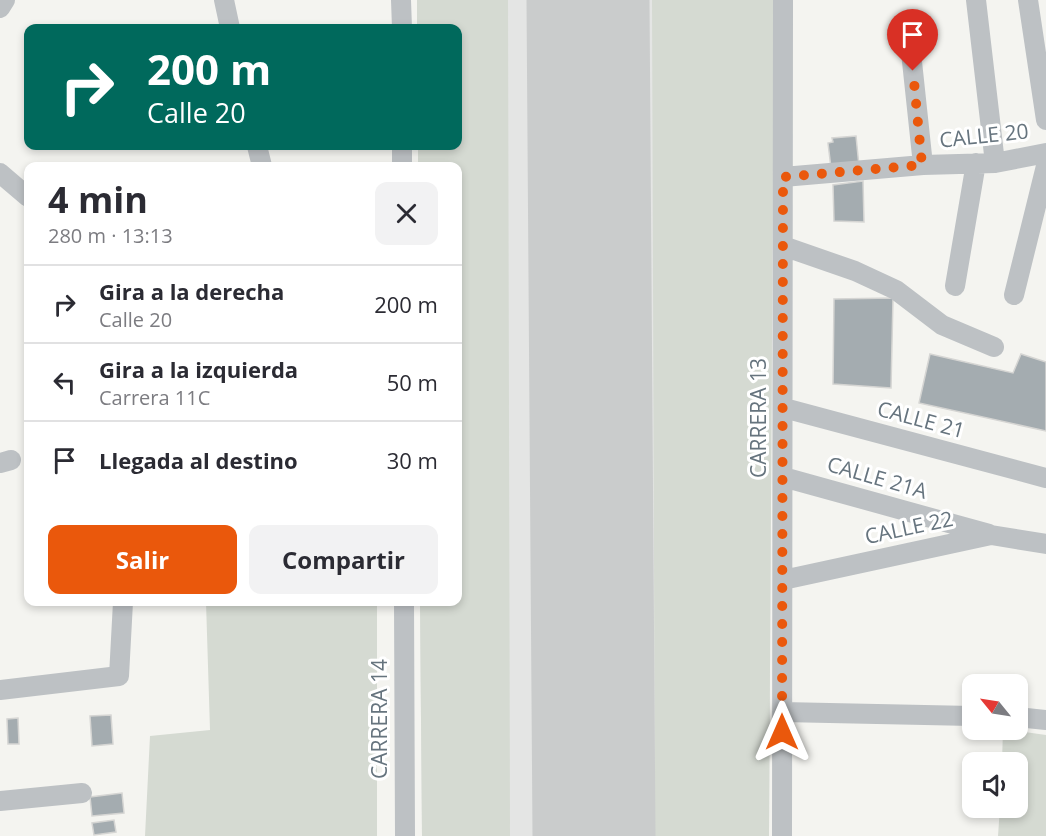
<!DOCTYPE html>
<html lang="es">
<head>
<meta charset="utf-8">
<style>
	body { margin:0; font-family:"Open Sans",sans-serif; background:#f2f2f3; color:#2b2b33; height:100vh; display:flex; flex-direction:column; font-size:22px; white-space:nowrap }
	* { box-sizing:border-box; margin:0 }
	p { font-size:20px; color:#7c7c81 }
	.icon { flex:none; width:33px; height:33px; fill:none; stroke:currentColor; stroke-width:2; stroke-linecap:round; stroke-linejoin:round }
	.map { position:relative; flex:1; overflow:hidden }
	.sheet { position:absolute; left:24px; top:162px; width:438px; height:444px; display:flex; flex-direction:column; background:#fff; border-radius:12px; box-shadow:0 3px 9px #0003 }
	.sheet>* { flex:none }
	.hud { position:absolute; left:24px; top:24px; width:438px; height:126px; border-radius:12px; box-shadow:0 3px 9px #0003; background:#00695c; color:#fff; overflow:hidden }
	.needle { width:39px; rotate:300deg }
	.fabs { position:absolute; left:962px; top:674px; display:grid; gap:12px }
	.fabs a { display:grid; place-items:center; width:66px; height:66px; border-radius:12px; background:#fff; box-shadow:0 3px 9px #0003; font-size:30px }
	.pin { position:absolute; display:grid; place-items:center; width:51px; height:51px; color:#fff; margin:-62px -26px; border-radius:50% 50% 50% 0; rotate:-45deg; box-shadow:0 0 6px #0007 }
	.pin .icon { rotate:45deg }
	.me { position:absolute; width:66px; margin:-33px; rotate:0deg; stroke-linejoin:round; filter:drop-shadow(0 0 4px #0008) }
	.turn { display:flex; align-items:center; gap:21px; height:126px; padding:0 24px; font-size:27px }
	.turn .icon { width:78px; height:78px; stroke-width:2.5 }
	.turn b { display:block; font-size:42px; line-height:51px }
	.round { display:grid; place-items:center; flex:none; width:63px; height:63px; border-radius:12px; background:#f2f2f3 }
	.headline { display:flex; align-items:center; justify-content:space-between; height:102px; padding:0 24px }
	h1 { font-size:36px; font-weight:700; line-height:45px }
	.action { display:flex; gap:12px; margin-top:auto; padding:12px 24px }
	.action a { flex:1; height:69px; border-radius:12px; background:#ea580c; color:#fff; font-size:24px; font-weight:700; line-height:69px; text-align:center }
	.action a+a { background:#f2f2f3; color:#2b2b33 }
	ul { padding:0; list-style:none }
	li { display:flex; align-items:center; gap:18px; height:78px; padding:0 24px; border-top:2px solid #e1e1e2 }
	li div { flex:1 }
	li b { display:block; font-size:22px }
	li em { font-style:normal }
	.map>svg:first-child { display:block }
</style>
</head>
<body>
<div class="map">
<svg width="1046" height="836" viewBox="0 0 1046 836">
	<rect width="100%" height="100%" fill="#f4f4f0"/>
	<!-- built -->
	<path fill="#e4e5e4" d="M 417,0 L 774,0 L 769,836 L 422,836 L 420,602 L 458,602 L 458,166 L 418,166 L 418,146 L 458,146 L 458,28 L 417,28 Z"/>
	<!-- green -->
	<path fill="#d5dad2" d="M 417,0 L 508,0 L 510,836 L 422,836 L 420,602 L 458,602 L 458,166 L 418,166 L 418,146 L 458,146 L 458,28 L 417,28 Z
		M 652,0 L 774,0 L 769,836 L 655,836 Z
		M 206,602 L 377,602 L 377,836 L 145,836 L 150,736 L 210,730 Z
		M 1003,729 L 1046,735 L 1046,836 L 998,836 L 1000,807 L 1017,807 L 1017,762 L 1002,762 Z"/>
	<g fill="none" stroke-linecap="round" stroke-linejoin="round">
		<!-- runway -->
		<path stroke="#cacccc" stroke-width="123" d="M 588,0 L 594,836"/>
	</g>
	<!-- building -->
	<path fill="#a4acb0" stroke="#d5d5d3" stroke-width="1.5" d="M 856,136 L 859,166 L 831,168 L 828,143 L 833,142 L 832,138 Z
		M 863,181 L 864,222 L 834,221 L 833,185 Z
		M 893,298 L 891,388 L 833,384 L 834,299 Z
		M 930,354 L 1013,373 L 1021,354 L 1046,362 L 1046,431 L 919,403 Z
		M 111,715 L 113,744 L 92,746 L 90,716 Z
		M 18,718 L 19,744 L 8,744 L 7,719 Z
		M 122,793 L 124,813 L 92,816 L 90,797 Z
		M 114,820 L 116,832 L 94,835 L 92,823 Z"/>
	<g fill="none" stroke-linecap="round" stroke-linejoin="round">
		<!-- minor -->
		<path stroke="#bdc1c4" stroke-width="20" d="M 224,0 L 230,28
			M 401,0 L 402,28
			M 976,0 L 995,163
			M 1028,0 L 1046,120
			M 0,8 L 5,0
			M 908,24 L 923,165
			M 257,146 L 262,166
			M 402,146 L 402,166
			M 0,173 L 28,197
			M 783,177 L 923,165 L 995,163 L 1046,153
			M 783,246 L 855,271 L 896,290 L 942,325 L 994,347
			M 955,286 L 976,163
			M 1014,295 L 1046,166
			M 784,408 L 1046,478
			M 0,463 L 11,460
			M 783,477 L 989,534
			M 783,580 L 991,535 L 1046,544
			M 404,602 L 405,836
			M 0,690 L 119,676 L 123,602
			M 782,712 L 972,716
			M 1017,717 L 1046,720
			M 0,801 L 82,793
			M 782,836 L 783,0"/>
	</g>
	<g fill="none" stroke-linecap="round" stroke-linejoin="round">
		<!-- route -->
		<path stroke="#ea580c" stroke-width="10" stroke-dasharray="0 18" d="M 782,732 L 783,177 L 922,165 L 913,71"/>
	</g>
	<g text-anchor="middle" stroke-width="6" stroke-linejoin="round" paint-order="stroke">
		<!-- street labels -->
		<g font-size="21" fill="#66747e" stroke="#fff">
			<text transform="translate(984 136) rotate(-6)" y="7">CALLE 20</text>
			<text transform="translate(759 418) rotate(-90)" y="7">CARRERA 13</text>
			<text transform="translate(921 420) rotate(15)" y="7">CALLE 21</text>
			<text transform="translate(877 478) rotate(16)" y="7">CALLE 21A</text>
			<text transform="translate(909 528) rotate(-12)" y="7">CALLE 22</text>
			<text transform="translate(380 719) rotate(-90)" y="7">CARRERA 14</text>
		</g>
	</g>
</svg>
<div class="fabs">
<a><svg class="needle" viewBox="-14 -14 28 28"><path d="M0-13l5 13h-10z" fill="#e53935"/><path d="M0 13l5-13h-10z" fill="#7c7c81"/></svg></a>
<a><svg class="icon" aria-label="sound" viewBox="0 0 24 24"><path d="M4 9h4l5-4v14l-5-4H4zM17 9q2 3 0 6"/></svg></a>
</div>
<div class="pin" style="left:913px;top:71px;background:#d93025"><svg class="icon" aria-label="arrive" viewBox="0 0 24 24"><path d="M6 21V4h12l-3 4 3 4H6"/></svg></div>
<svg class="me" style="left:782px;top:732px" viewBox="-20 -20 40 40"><path d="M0-17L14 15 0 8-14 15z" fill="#ea580c" stroke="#fff" stroke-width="4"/></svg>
<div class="hud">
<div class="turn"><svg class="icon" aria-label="right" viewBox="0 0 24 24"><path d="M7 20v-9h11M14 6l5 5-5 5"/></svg><div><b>200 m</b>Calle 20</div></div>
</div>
<section class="sheet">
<div class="headline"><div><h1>4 min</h1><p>280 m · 13:13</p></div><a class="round"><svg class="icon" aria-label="close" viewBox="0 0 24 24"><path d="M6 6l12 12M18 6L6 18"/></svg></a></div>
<ul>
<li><svg class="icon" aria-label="right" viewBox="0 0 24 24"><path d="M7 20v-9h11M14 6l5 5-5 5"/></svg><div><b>Gira a la derecha</b><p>Calle 20</p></div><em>200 m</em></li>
<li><svg class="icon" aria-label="left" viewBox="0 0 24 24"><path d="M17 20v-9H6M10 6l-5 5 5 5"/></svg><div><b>Gira a la izquierda</b><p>Carrera 11C</p></div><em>50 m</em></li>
<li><svg class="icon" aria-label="arrive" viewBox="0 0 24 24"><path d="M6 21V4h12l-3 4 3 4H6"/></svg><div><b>Llegada al destino</b></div><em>30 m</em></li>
</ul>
<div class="action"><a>Salir</a><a>Compartir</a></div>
</section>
</div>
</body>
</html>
